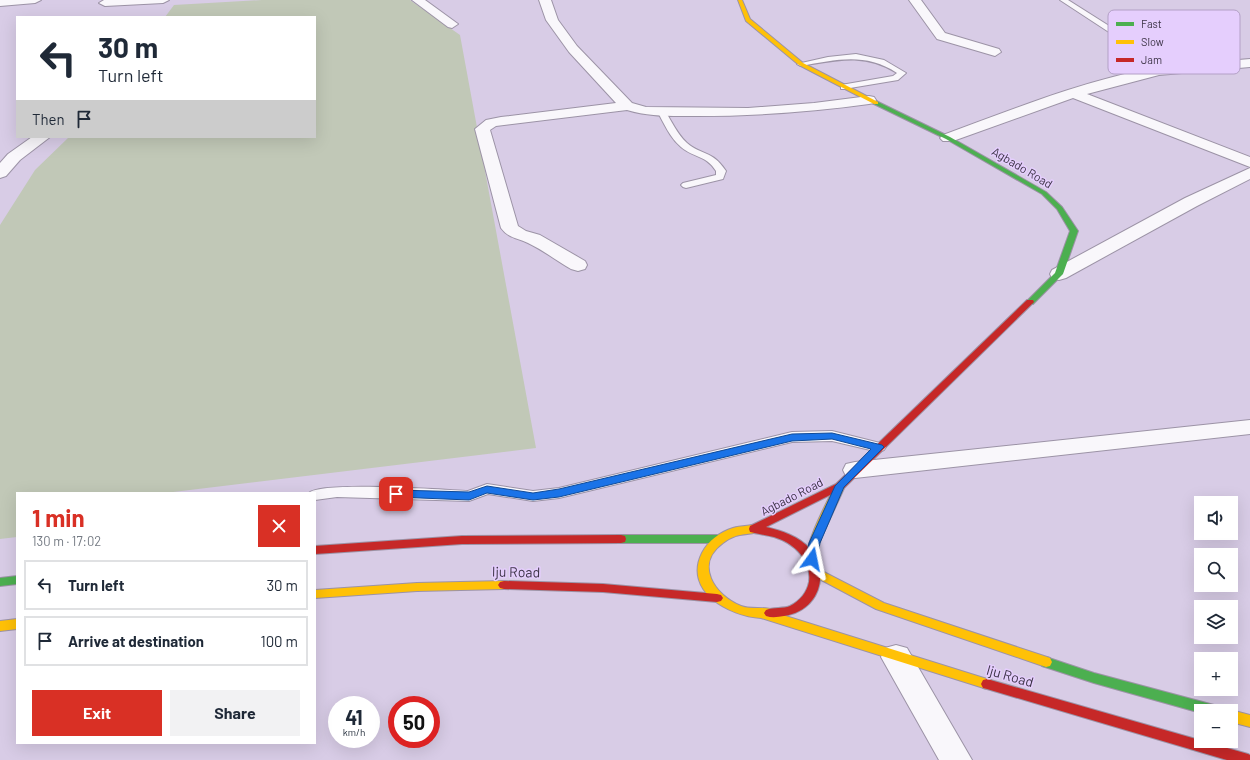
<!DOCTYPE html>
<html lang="en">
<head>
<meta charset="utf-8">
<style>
	body { margin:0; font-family:Barlow,sans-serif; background:#f2f2f3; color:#1f2937; height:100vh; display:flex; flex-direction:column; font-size:15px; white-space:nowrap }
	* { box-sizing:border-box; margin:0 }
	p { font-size:13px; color:#747a83 }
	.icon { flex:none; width:22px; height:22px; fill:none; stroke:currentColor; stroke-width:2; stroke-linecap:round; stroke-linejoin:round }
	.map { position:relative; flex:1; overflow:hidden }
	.side { position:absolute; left:16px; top:492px; width:300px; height:252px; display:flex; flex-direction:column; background:#fff; border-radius:0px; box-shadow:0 4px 16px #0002 }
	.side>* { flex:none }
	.hud { position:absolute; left:16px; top:16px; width:300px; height:122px; border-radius:0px; box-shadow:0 4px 16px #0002; background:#fff; color:#1f2937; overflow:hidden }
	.fabs { position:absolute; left:1194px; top:496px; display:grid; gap:8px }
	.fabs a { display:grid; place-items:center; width:44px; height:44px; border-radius:0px; background:#fff; box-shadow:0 4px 16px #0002; font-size:20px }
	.speed { position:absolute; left:328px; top:696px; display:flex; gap:8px; font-size:20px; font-weight:700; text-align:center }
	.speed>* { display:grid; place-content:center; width:52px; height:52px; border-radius:50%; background:#fff; box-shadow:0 4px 16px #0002; line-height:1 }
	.speed small { font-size:10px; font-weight:400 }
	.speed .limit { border:6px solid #d22; background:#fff; color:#111 }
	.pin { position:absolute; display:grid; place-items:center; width:34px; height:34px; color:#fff; margin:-17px; border-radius:8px; box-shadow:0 2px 6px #0006 }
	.me { position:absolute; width:44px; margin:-22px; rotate:12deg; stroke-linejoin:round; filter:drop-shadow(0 0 3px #0008) }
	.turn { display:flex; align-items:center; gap:14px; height:84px; padding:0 16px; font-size:18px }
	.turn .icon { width:52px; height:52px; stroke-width:2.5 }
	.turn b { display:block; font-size:28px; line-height:34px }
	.then { display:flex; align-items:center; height:38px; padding:0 16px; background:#0003; gap:8px; font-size:15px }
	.round { display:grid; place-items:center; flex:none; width:42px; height:42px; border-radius:0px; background:#f2f2f3 }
	.headline { display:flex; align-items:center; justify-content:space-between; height:68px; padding:0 16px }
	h1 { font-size:24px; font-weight:700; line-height:30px; color:#d93025 }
	.cta { display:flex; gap:8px; margin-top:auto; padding:8px 16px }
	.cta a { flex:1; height:46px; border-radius:0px; background:#d93025; color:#fff; font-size:16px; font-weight:700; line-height:46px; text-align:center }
	.cta a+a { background:#f2f2f3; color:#1f2937 }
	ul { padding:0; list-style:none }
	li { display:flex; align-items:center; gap:12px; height:50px; margin:0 8px 6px; padding:0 8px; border:2px solid #e0e1e3; border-radius:0px }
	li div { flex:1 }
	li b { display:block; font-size:15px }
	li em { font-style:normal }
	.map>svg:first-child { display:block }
</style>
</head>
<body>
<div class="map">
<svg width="1250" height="760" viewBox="0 0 1250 760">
	<rect width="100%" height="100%" fill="#d8cce6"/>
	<!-- green -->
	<path fill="#c1c8b7" d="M 262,0 L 410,0 L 460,35 L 536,448 L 165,493 L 17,493 L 17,537 L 0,539 L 0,225 L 35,170 L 69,137 L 315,137 L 315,17 L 165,17 L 174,5 Z"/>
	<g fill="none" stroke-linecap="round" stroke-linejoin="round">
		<defs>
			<path id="lane" d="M 1060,0 L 1068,0 L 1125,36 L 1118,38 Z
				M 856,54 L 884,60 L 906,73 L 898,80 L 844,89 L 841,89 L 841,85 L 893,76 L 897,73 C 865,52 836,60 801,66 L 797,64 L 828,57 Z
				M 661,108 L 664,109 C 671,120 677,134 687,143 C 702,156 711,149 726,171 L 723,179 L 686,188 L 683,187 L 681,185 L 683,183 L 716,175 L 716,171 C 706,155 694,158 681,147 C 670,138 664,123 657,111 Z
				M 832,431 L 884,444 L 886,447 L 884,450 L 879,452 L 832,441 L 792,442 L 559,498 L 533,501 L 488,494 L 469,501 L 337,497 L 315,500 L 315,493 L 309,493 C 321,481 444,490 468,491 L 487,484 L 533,491 L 559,488 L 792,432 Z"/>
			<path id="street" d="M 0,0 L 41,0 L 35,3 L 0,6 Z
				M 169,0 L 163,3 L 105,6 L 99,3 L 104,0 Z
				M 412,0 L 425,0 L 458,24 L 452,28 L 448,27 Z
				M 539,0 L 551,0 L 558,20 L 577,46 L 632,103 L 646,107 L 748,108 L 814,103 L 869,96 L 874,97 L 876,100 L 874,103 L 869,104 C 811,112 754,116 696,116 C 672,116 650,117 627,110 L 496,126 L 490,130 L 518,226 L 526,231 L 540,235 L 585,261 L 587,265 L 585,269 L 578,271 L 571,269 C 557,261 543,250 528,243 C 518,238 508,238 501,228 L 475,129 L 486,120 L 501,117 L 616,103 L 569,52 L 546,20 Z
				M 909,0 L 921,0 L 945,33 L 999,49 L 1001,52 L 995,56 L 937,39 Z
				M 1250,59 L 1250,67 L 1159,75 L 1087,94 L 1250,157 L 1250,167 L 1073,98 L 953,141 L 943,141 L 940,138 L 943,135 C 1014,109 1084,80 1159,67 C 1189,62 1220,62 1250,59 Z
				M 32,137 L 50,137 L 20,160 L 6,176 L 0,178 L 0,163 L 8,154 Z
				M 1250,168 L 1250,179 L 1197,206 L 1066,278 L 1059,280 L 1052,278 L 1050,274 L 1052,270 L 1185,198 Z
				M 1250,420 L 1250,434 L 855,478 L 846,476 L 843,470 L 846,464 L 855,462 Z
				M 896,645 L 907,648 L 972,760 L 939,760 L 881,657 L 885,648 Z"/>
			<path id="fast" d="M 876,101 L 950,137 L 1046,192 L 1062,207 L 1078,231 L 1063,274 L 1033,304 L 1027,304 L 1026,302 L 1055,273 L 1070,231 L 1057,209 L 1042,194 L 946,139 L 874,104 L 873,103 Z
				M 621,535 L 717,535 L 721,536 L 722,539 L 721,542 L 717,543 L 621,543 L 617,542 L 616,539 L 617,536 Z
				M 17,576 L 17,584 L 0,586 L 0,578 Z
				M 1046,657 L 1094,673 L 1214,705 L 1219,707 L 1220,711 L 1201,711 L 1201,713 L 1094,683 L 1042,666 L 1040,662 L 1042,658 Z"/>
			<path id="slow" d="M 738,0 L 742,0 L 750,19 L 803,63 L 878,102 L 878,104 L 874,104 L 799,65 L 746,21 Z
				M 840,482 L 844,484 L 845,486 L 819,543 L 816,562 L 812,563 L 808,562 C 801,550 828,500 835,486 L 836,484 Z
				M 754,525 L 758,526 L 759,529 L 758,532 C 743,536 738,532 723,543 C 694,564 714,595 741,606 C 751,610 764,606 774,610 L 776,613 L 987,679 L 991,680 L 993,684 L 991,688 L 987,689 L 761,618 C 729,616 683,591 702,553 C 708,541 720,532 733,528 C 740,526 747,526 754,525 Z
				M 816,568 L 884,603 L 1050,658 L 1052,662 L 1050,666 L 1046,667 L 876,609 L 812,575 L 810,572 L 812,569 Z
				M 504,581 L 508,582 L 510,585 L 508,588 L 504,589 L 417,591 L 315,598 L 315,590 L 417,583 Z
				M 17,619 L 17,629 L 0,631 L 0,621 Z
				M 1231,710 L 1250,715 L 1250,727 L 1231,722 L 1231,711 L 1229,711 Z"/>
			<path id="jam" d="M 1027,300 L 1033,300 L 1034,302 L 844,488 L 766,527 C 782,531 799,536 810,549 C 831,575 818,611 784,616 C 778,617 772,618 766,616 L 764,613 L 766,610 C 774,607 783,609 790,606 C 800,601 807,592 809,582 C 812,560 794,543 774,537 C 766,535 758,534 750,532 L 749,529 L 750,526 L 836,484 Z
				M 621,535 L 625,536 L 626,539 L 625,542 L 621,543 L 462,544 L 315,554 L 315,546 L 462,536 Z
				M 504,581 L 603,584 L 717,594 L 721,595 L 723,598 L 721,601 L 717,602 L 603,592 L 504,589 L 500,588 L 498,585 L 500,582 Z
				M 987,679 L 1248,754 L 1250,755 L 1250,760 L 1227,760 L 987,689 L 983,688 L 981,684 L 983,680 Z"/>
		</defs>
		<!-- lane casing -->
		<use href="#lane" stroke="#9c93a6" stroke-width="2"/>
		<!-- street casing -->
		<use href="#street" stroke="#9c93a6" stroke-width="2"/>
		<!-- fast casing -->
		<use href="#fast" stroke="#9c93a6" stroke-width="2"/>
		<!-- slow casing -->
		<use href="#slow" stroke="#9c93a6" stroke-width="2"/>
		<!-- jam casing -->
		<use href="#jam" stroke="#9c93a6" stroke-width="2"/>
		<!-- lane -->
		<use href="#lane" fill="#f9f7fb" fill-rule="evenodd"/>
		<!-- street -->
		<use href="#street" fill="#f9f7fb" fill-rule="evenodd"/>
		<!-- fast -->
		<use href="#fast" fill="#4caf50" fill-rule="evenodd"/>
		<!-- slow -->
		<use href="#slow" fill="#ffc107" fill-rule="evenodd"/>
		<!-- jam -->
		<use href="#jam" fill="#c62828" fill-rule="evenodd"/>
	</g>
	<!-- route -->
	<path fill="#1a73e8" stroke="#114b97" d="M 832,433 L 882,445 L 884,447 L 844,487 L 820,543 L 817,559 L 812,563 L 806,559 L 809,543 L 835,486 L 871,449 L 832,439 L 792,441 L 559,497 L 533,500 L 487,493 L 469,500 L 396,497 L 390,494 L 396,490 L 469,492 L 487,486 L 533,493 L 559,489 L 792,434 Z"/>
	<g text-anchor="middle" stroke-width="3" stroke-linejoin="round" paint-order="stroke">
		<!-- street labels -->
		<g font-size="12" fill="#3d3447" stroke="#e5cefd">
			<text transform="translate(1022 168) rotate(31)" y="4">Agbado Road</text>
			<text transform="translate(792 497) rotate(-27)" y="4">Agbado Road</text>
		</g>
		<!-- near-street labels -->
		<g font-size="14" fill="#3d3447" stroke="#e5cefd">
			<text transform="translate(516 572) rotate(1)" y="5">Iju Road</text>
			<text transform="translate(1010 676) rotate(16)" y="5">Iju Road</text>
		</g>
	</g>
	<!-- legend -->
	<rect x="1108" y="10" width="132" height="64" rx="6" fill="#e5cefd" stroke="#b3a0c6" stroke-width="1"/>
	<rect x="1116" y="22" width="18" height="4" fill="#4caf50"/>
	<rect x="1116" y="40" width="18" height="4" fill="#ffc107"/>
	<rect x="1116" y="58" width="18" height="4" fill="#c62828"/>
	<g font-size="11" fill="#3d3447">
		<text x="1141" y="28">Fast</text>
		<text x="1141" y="46">Slow</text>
		<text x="1141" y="64">Jam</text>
	</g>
</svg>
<div class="fabs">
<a><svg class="icon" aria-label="sound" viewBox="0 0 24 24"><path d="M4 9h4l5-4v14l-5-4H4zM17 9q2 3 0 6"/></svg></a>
<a><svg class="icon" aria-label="search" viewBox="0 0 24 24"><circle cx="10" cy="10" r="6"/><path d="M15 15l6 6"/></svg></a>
<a><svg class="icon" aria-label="layers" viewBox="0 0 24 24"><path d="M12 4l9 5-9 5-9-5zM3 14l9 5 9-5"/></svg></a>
<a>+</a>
<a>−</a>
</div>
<div class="speed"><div>41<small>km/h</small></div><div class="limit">50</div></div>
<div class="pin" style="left:396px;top:494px;background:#d93025"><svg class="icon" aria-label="arrive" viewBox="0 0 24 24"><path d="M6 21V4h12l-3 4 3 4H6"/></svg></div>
<svg class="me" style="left:812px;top:559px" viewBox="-20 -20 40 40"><path d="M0-17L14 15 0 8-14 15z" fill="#1a73e8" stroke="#fff" stroke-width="4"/></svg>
<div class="hud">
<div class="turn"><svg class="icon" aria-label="left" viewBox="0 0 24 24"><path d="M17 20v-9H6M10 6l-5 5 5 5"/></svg><div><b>30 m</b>Turn left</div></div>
<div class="then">Then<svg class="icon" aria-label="arrive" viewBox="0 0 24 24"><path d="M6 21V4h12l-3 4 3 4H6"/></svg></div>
</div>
<section class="side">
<div class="headline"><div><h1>1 min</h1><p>130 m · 17:02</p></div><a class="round" style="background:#d93025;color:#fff"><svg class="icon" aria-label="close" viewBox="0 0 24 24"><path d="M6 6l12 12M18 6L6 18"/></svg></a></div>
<ul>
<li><svg class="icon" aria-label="left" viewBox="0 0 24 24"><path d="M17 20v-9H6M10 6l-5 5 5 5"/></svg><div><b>Turn left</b></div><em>30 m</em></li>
<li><svg class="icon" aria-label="arrive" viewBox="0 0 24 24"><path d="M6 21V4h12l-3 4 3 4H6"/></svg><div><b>Arrive at destination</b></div><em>100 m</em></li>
</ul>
<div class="cta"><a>Exit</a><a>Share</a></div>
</section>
</div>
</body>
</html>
